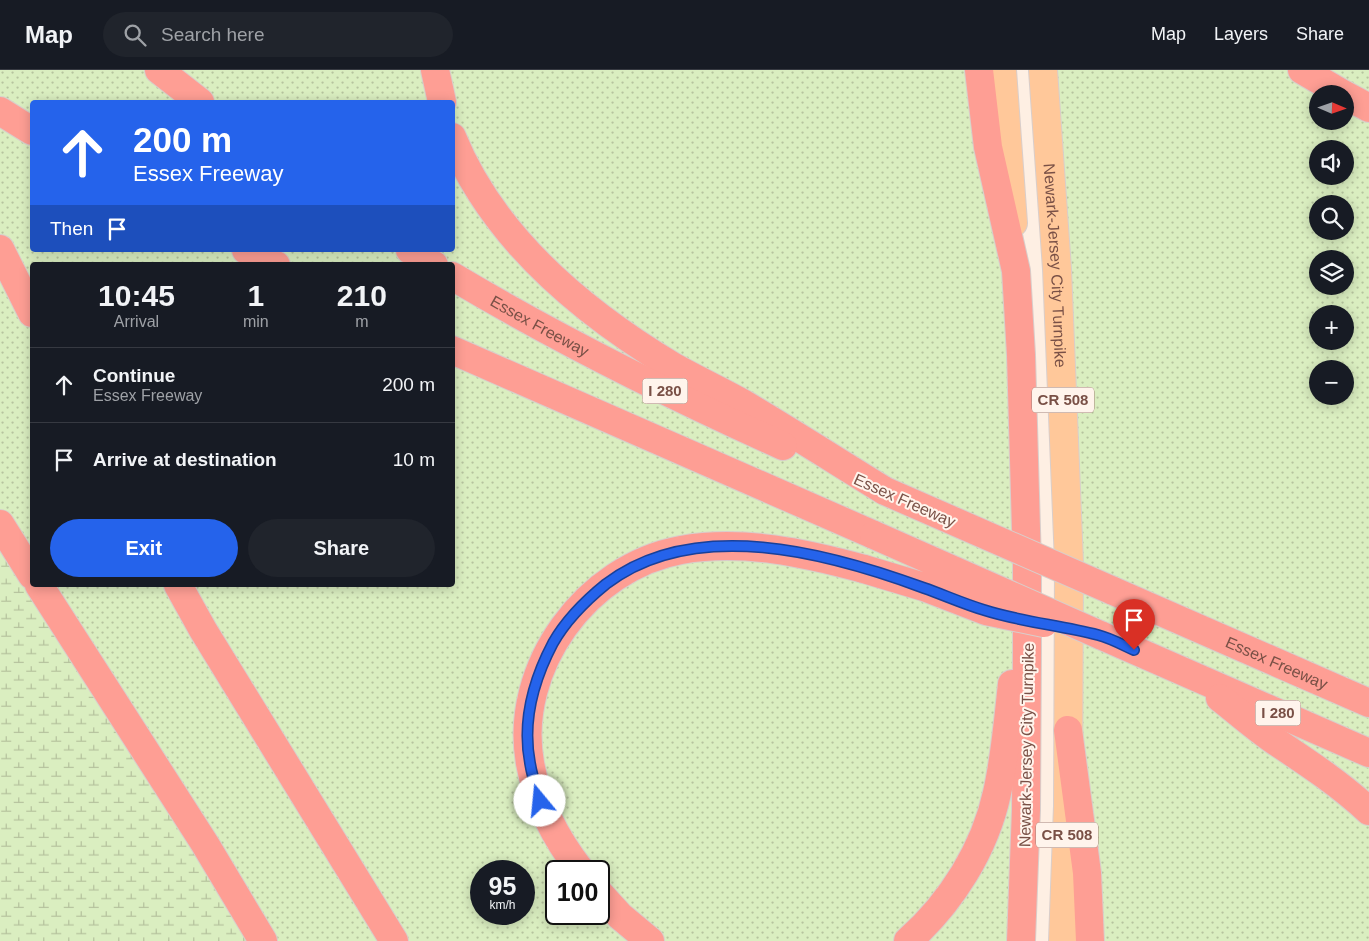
<!DOCTYPE html>
<html lang="en">
<head>
<meta charset="utf-8">
<style>
	body { margin:0; font-family:Helvetica,sans-serif; background:#20242c; color:#f1f3f6; height:100vh; display:flex; flex-direction:column; font-size:19px; white-space:nowrap }
	* { box-sizing:border-box; margin:0 }
	p { font-size:16px; color:#9ea1a6 }
	.icon { flex:none; width:28px; height:28px; fill:none; stroke:currentColor; stroke-width:2; stroke-linecap:round; stroke-linejoin:round }
	.map { position:relative; flex:1; overflow:hidden }
	.panel { position:absolute; left:30px; top:192px; width:425px; height:325px; display:flex; flex-direction:column; background:#171b24; border-radius:5px; box-shadow:0 2px 12px #0003 }
	.panel>* { flex:none }
	.guide { position:absolute; left:30px; top:30px; width:425px; height:152px; border-radius:5px; box-shadow:0 2px 12px #0003; background:#2563eb; color:#fff; overflow:hidden }
	.needle { width:32px; rotate:92deg }
	.tools { position:absolute; left:1309px; top:15px; display:grid; gap:10px }
	.tools a { display:grid; place-items:center; width:45px; height:45px; border-radius:50%; background:#171b24; box-shadow:0 2px 12px #0003; font-size:25px }
	.speed { position:absolute; left:470px; top:790px; display:flex; gap:10px; font-size:25px; font-weight:700; text-align:center }
	.speed>* { display:grid; place-content:center; width:65px; height:65px; border-radius:50%; background:#171b24; box-shadow:0 2px 12px #0003; line-height:1 }
	.speed small { font-size:12px; font-weight:400 }
	.speed .limit { border:2px solid #111; border-radius:8px; background:#fff; color:#111 }
	.pin { position:absolute; display:grid; place-items:center; width:42px; height:42px; color:#fff; margin:-51px -21px; border-radius:50% 50% 50% 0; rotate:-45deg; box-shadow:0 0 5px #0007 }
	.pin .icon { rotate:45deg }
	.me { position:absolute; width:55px; margin:-28px; rotate:343deg; stroke-linejoin:round; filter:drop-shadow(0 0 4px #0008) }
	.turn { display:flex; align-items:center; gap:18px; height:105px; padding:0 20px; font-size:22px }
	.turn .icon { width:65px; height:65px; stroke-width:2.5 }
	.turn b { display:block; font-size:35px; line-height:42px }
	.then { display:flex; align-items:center; height:48px; padding:0 20px; background:#0003; gap:10px; font-size:19px }
	.eta { display:flex; justify-content:space-evenly; align-items:center; height:85px; text-align:center }
	.eta b { font-size:30px; font-weight:600; line-height:35px }
	.primary-button { display:flex; gap:10px; margin-top:auto; padding:10px 20px }
	.primary-button a { flex:1; height:58px; border-radius:30px; background:#2563eb; color:#fff; font-size:20px; font-weight:600; line-height:58px; text-align:center }
	.primary-button a+a { background:#20242c; color:#f1f3f6 }
	ul { padding:0; list-style:none }
	li { display:flex; align-items:center; gap:15px; height:75px; padding:0 20px; border-top:1px solid #363941 }
	li div { flex:1 }
	li b { display:block; font-size:19px }
	li em { font-style:normal }
	header { display:flex; align-items:center; gap:30px; box-sizing:border-box; height:70px; padding:0 25px; background:#171b24; border-bottom:1px solid #363941 }
	header strong { font-size:24px }
	nav { display:flex; gap:28px; margin-inline-start:auto; font-size:18px }
	.search { width:350px; height:45px; background:#20242c; display:flex; align-items:center; gap:12px; box-sizing:border-box; padding:0 18px; border-radius:28px; color:#9ea1a6; font-size:19px }
	.map>svg:first-child { display:block }
</style>
</head>
<body>
<header>
<strong>Map</strong>
<div class="search"><svg class="icon" aria-label="search" viewBox="0 0 24 24"><circle cx="10" cy="10" r="6"/><path d="M15 15l6 6"/></svg>Search here</div>
<nav><a>Map</a><a>Layers</a><a>Share</a></nav>
</header>
<div class="map">
<svg width="1369" height="871" viewBox="0 0 1369 871">
	<defs>
		<pattern id="grass-dots" width="8" height="8" patternUnits="userSpaceOnUse" patternTransform="scale(1.25)"><rect width="8" height="8" fill="#daeec0"/><path d="M2 2h.1M6 6h.1" fill="none" stroke="#b6c39e" stroke-width="1.8" stroke-linecap="round"/></pattern>
		<pattern id="wetland-marsh" width="20" height="14" patternUnits="userSpaceOnUse" patternTransform="scale(1.25)"><rect width="20" height="14" fill="#daeec0"/><path d="M1 5h8M5 5V1M11 12h8M15 12V8" fill="none" stroke="#b6c39e"/></pattern>
	</defs>
	<rect width="100%" height="100%" fill="#feefe3"/>
	<!-- grass -->
	<path fill="url(#grass-dots)" fill-rule="evenodd" d="M 0,0 L 1002,0 L 1010,107 L 1021,871 L 263,871 L 39,515 L 452,515 L 452,195 L 32,195 L 32,505 L 0,454 ZM 32,32 L 452,32 L 452,180 L 32,180 ZM 481,801 L 524,801 L 524,844 L 481,844 ZM 556,801 L 599,801 L 599,844 L 556,844 Z
		M 1043,0 L 1369,0 L 1369,871 L 1063,871 L 1068,736 ZM 1318,24 L 1345,24 L 1345,51 L 1318,51 ZM 1318,79 L 1345,79 L 1345,106 L 1318,106 ZM 1318,134 L 1345,134 L 1345,161 L 1318,161 ZM 1318,189 L 1345,189 L 1345,216 L 1318,216 ZM 1318,244 L 1345,244 L 1345,271 L 1318,271 ZM 1318,299 L 1345,299 L 1345,326 L 1318,326 Z"/>
	<!-- wetland -->
	<path fill="url(#wetland-marsh)" d="M 0,454 L 263,871 L 0,871 Z"/>
	<g fill="none" stroke-linecap="round" stroke-linejoin="round">
		<defs>
			<g id="primary">
				<path d="M 1002,0 L 1013,153"/>
				<path id="s1" d="M 1043,0 L 1057,199 L 1069,493 L 1068,736 L 1063,871"/>
			</g>
			<g id="highway">
				<path d="M 159,0 L 200,32"/>
				<path d="M 435,0 L 442,32"/>
				<path d="M 979,0 L 988,77 L 1016,201 L 1021,285 L 1027,494 L 1027,580 L 1026,740 L 1021,871"/>
				<path d="M 1302,0 L 1343,24"/>
				<path d="M 1345,25 L 1369,38"/>
				<path d="M 0,41 L 32,61"/>
				<path d="M 452,67 C 493,168 582,242 674,297 C 697,310 721,321 744,334 C 791,362 838,392 885,421"/>
				<path d="M 0,179 L 32,243"/>
				<path d="M 246,180 L 276,195"/>
				<path d="M 410,180 L 434,195"/>
				<path id="s2" d="M 452,206 C 559,270 670,325 783,376"/>
				<path d="M 452,280 L 874,465"/>
				<path d="M 0,454 L 32,505"/>
				<path d="M 39,515 L 205,774 L 263,871"/>
				<path d="M 178,515 L 203,560 L 394,871"/>
				<path id="s3" d="M 1111,520 L 1369,633"/>
				<path d="M 1100,565 L 1369,683"/>
				<path d="M 1220,628 C 1238,642 1256,658 1275,671 C 1308,693 1340,714 1369,741"/>
				<path d="M 1068,660 L 1087,803 L 1090,871"/>
				<path d="M 581,801 C 556,769 537,733 530,693 C 513,597 587,497 681,480 C 743,469 805,483 864,499"/>
				<path d="M 599,823 L 620,846 L 650,871"/>
				<path d="M 908,871 C 951,833 985,779 997,723 C 1005,688 1008,651 1012,614"/>
			</g>
		</defs>
		<!-- primary casing -->
		<use href="#primary" stroke="#d9cecb" stroke-width="30"/>
		<!-- highway casing -->
		<use href="#highway" stroke="#d9cecb" stroke-width="30"/>
		<!-- primary -->
		<use href="#primary" stroke="#ffc89a" stroke-width="28"/>
		<!-- highway -->
		<use href="#highway" stroke="#fe9e94" stroke-width="28"/>
		<defs>
			<path id="highway-bridge" d="M 885,421 L 1111,520
				M 874,465 L 1100,565
				M 864,499 L 924,517 L 986,541 L 1044,553"/>
		</defs>
		<!-- highway-bridge casing -->
		<use href="#highway-bridge" stroke="#d9cecb" stroke-width="30" stroke-linecap="butt"/>
		<!-- highway-bridge -->
		<use href="#highway-bridge" stroke="#fe9e94" stroke-width="28"/>
	</g>
	<g fill="none" stroke-linecap="round" stroke-linejoin="round">
		<defs>
			<path id="route" d="M 540,731 C 536,718 532,706 530,693 C 522,651 534,609 553,573 C 566,550 585,531 606,514 C 695,446 829,483 924,518 C 944,525 964,534 984,540 C 1021,552 1060,555 1098,565 C 1110,568 1123,575 1134,580"/>
		</defs>
		<!-- route casing -->
		<use href="#route" stroke="#184099" stroke-width="12"/>
		<!-- route -->
		<use href="#route" stroke="#2563eb" stroke-width="9"/>
	</g>
	<g text-anchor="middle" stroke-width="4" stroke-linejoin="round" paint-order="stroke">
		<!-- shield labels -->
		<g fill="#fff4ec" stroke="#a18178" stroke-width="1">
			<rect x="642.5" y="308.5" width="45" height="25" rx="4"/>
			<rect x="1032" y="317.5" width="62" height="25" rx="4"/>
			<rect x="1255.5" y="630.5" width="45" height="25" rx="4"/>
			<rect x="1036" y="752.5" width="62" height="25" rx="4"/>
		</g>
		<g font-size="15" font-weight="bold" fill="#795046">
			<text x="665" y="326">I 280</text>
			<text x="1063" y="335">CR 508</text>
			<text x="1278" y="648">I 280</text>
			<text x="1067" y="770">CR 508</text>
		</g>
		<!-- street labels -->
		<g font-size="16" fill="#795046" stroke="#fff4ec">
			<text dy="6" stroke="none"><textPath href="#s1" startOffset="196">Newark-Jersey City Turnpike</textPath></text>
			<text dy="6" stroke="none"><textPath href="#s2" startOffset="101">Essex Freeway</textPath></text>
			<text transform="translate(905 430) rotate(24)" y="6">Essex Freeway</text>
			<text dy="6" stroke="none"><textPath href="#s3" startOffset="181">Essex Freeway</textPath></text>
			<text transform="translate(1026 675) rotate(-89)" y="6">Newark-Jersey City Turnpike</text>
		</g>
	</g>
</svg>
<div class="tools">
<a><svg class="needle" viewBox="-14 -14 28 28"><path d="M0-13l5 13h-10z" fill="#e53935"/><path d="M0 13l5-13h-10z" fill="#9ea1a6"/></svg></a>
<a><svg class="icon" aria-label="sound" viewBox="0 0 24 24"><path d="M4 9h4l5-4v14l-5-4H4zM17 9q2 3 0 6"/></svg></a>
<a><svg class="icon" aria-label="search" viewBox="0 0 24 24"><circle cx="10" cy="10" r="6"/><path d="M15 15l6 6"/></svg></a>
<a><svg class="icon" aria-label="layers" viewBox="0 0 24 24"><path d="M12 4l9 5-9 5-9-5zM3 14l9 5 9-5"/></svg></a>
<a>+</a>
<a>−</a>
</div>
<div class="speed"><div>95<small>km/h</small></div><div class="limit">100</div></div>
<div class="pin" style="left:1134px;top:580px;background:#d93025"><svg class="icon" aria-label="arrive" viewBox="0 0 24 24"><path d="M6 21V4h12l-3 4 3 4H6"/></svg></div>
<svg class="me" style="left:540px;top:731px" viewBox="-20 -20 40 40"><circle r="19" fill="#fff"/><path d="M0-13L10 11 0 6-10 11z" fill="#2563eb"/></svg>
<div class="guide">
<div class="turn"><svg class="icon" aria-label="ahead" viewBox="0 0 24 24"><path d="M12 20V5M6 11l6-6 6 6"/></svg><div><b>200 m</b>Essex Freeway</div></div>
<div class="then">Then<svg class="icon" aria-label="arrive" viewBox="0 0 24 24"><path d="M6 21V4h12l-3 4 3 4H6"/></svg></div>
</div>
<section class="panel">
<div class="eta">
<div><b>10:45</b><p>Arrival</p></div>
<div><b>1</b><p>min</p></div>
<div><b>210</b><p>m</p></div>
</div>
<ul>
<li><svg class="icon" aria-label="ahead" viewBox="0 0 24 24"><path d="M12 20V5M6 11l6-6 6 6"/></svg><div><b>Continue</b><p>Essex Freeway</p></div><em>200 m</em></li>
<li><svg class="icon" aria-label="arrive" viewBox="0 0 24 24"><path d="M6 21V4h12l-3 4 3 4H6"/></svg><div><b>Arrive at destination</b></div><em>10 m</em></li>
</ul>
<div class="primary-button"><a>Exit</a><a>Share</a></div>
</section>
</div>
</body>
</html>
